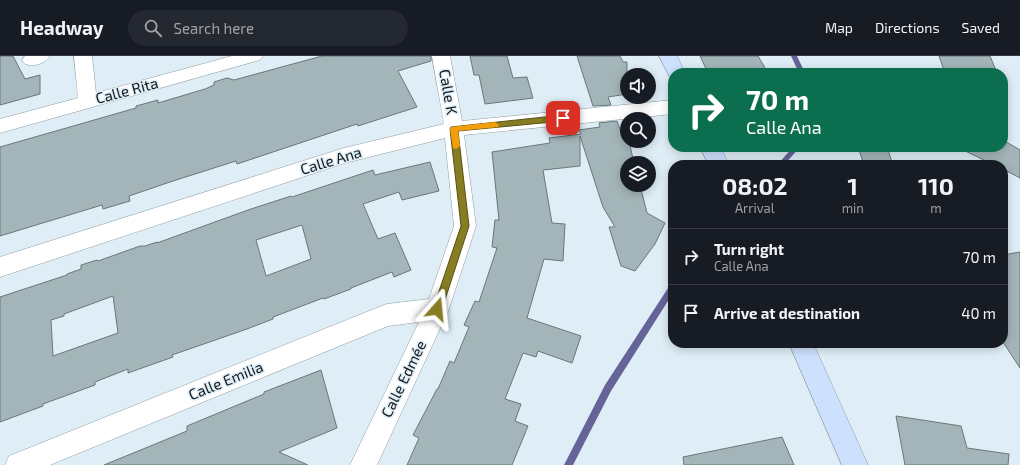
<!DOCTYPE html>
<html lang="en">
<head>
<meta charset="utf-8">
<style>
	body { margin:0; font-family:"Exo 2",sans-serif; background:#242831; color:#f1f3f6; height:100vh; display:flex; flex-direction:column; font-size:15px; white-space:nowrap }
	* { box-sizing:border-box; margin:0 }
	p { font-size:13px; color:#9ea1a6 }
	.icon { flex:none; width:22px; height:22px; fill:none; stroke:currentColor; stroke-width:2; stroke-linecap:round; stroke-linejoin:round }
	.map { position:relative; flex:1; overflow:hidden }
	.details { position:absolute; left:668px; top:104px; width:340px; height:188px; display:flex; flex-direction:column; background:#171b24; border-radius:16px; box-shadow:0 2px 10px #0003 }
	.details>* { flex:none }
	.banner { position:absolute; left:668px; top:12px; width:340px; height:84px; border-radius:16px; box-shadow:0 2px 10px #0003; background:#0b6e4f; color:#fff; overflow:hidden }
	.buttons { position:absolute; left:620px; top:12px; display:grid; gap:8px }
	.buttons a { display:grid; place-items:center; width:36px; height:36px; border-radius:50%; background:#171b24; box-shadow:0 2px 10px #0003; font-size:20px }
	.pin { position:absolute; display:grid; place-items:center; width:34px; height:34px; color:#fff; margin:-17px; border-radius:8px; box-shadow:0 2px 6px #0006 }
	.me { position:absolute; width:44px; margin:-22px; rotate:18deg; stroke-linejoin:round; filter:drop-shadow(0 0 3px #0008) }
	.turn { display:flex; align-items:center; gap:14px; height:84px; padding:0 12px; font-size:18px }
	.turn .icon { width:52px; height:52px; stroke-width:2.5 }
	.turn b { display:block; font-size:28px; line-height:34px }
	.eta { display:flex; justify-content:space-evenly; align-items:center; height:68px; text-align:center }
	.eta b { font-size:24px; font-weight:700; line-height:28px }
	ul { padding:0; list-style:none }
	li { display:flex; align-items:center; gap:12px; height:56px; padding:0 12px; border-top:1px solid #363941 }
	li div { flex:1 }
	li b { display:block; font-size:15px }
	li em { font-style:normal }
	header { display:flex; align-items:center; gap:24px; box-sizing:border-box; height:56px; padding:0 20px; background:#171b24; border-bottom:1px solid #363941 }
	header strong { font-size:19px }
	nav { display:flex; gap:22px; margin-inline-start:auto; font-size:14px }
	.search { width:280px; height:36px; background:#242831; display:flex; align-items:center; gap:10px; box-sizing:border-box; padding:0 14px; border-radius:22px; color:#9ea1a6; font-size:15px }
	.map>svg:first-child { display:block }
</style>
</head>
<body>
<header>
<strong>Headway</strong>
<div class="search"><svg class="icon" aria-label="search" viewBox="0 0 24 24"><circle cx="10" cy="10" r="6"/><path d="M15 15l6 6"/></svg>Search here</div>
<nav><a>Map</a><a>Directions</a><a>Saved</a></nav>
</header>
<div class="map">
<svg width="1020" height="409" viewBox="0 0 1020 409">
	<rect width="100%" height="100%" fill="#deedf6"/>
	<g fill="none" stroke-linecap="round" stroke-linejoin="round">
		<!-- stream -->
		<path fill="#646498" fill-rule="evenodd" d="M 791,0 L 797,0 L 805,17 L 799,17 Z
			M 793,91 L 800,91 L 784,109 L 777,109 Z
			M 673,228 L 673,237 L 611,335 L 573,409 L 564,409 L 605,329 L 670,229 Z"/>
	</g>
	<!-- building -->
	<path fill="#a3b5b8" stroke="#67787a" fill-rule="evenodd" d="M 0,0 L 13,0 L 25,23 L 40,19 L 40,38 L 0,49 Z
		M 322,0 L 431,0 L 431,5 L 398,15 L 417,51 L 358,70 L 357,68 L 237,108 L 236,105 L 173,125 L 129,140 L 130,145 L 103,153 L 102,149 L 0,180 L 0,91 L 136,52 L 136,50 L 158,44 L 158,47 L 205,33 L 214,29 L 214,26 L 227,22 L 234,24 Z
		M 470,0 L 507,0 L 513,22 L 527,21 L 533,42 L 485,48 L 479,19 L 474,19 Z
		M 577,0 L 620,0 L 623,6 L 627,6 L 627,38 L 608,41 L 611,49 L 593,50 Z
		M 700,0 L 758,0 L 768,17 L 708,17 Z
		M 939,0 L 990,0 L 997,17 L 945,17 Z
		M 617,65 L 621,76 L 626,75 L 627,85 L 629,85 L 634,107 L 627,107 L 627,129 L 640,129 L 647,157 L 665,167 L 655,188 L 635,215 L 621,210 L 609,171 L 615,171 L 603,151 L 580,80 L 580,110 L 543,114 L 552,167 L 565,168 L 563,205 L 544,203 L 527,262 L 581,280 L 572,307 L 538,295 L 536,301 L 523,297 L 505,343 L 521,348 L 515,365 L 528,370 L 512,409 L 407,409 L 419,382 L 413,379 L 437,333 L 438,333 L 450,305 L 454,307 L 469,271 L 464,269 L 475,245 L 479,246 L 497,192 L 492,191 L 495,164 L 499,164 L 492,96 L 550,87 L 549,82 L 581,78 L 579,74 L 600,71 L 599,67 Z
		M 1003,84 L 1020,94 L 1020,122 L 1003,113 L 1003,109 L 994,109 L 957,91 L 1003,91 Z
		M 858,91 L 887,91 L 893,109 L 864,109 Z
		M 430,106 L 439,135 L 402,144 L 399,136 L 363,148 L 378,183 L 395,177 L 411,214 L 394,221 L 392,216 L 351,232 L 351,233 L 324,243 L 323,242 L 273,261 L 273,263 L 247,273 L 172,299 L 173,301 L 128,317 L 128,313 L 95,326 L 95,329 L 43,348 L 43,350 L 0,366 L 0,241 L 67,219 L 67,218 L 81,213 L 81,209 L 97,204 L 98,205 L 140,190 L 145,190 L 157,186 L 157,187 L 248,154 L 291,140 L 292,141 L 373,114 L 375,119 ZM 302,169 L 311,203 L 266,220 L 256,184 ZM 113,240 L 118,277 L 53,300 L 51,264 L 64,260 L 64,258 Z
		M 1020,196 L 1020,312 L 1003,286 L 1003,199 Z
		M 321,314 L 337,372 L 279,396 L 308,409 L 104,409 L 187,375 L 187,370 L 264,338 L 264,336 Z
		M 896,360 L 961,370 L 967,392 L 1009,398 L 1008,409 L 905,409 Z
		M 782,381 L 794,409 L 684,409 L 683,401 Z"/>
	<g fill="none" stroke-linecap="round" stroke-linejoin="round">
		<defs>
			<path id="street" d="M 25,0 L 50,0 C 45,8 33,11 25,8 L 22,4 Z
				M 74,0 L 92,0 L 96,37 L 232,0 L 263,0 L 260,4 L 0,77 L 0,63 L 78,42 Z
				M 432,0 L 450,0 L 462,65 L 673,44 L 673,58 L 464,79 L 476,170 L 449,253 L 377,409 L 350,409 L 419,266 L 388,270 L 50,409 L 5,409 L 9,400 L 379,251 L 387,248 L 429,243 L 454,170 L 445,82 L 345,107 L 0,221 L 0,201 L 344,92 L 444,68 Z"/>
			<path id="secondary" d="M 659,0 L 677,0 L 685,17 L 673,17 L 673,22 L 670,21 Z
				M 700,91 L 720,91 L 729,109 L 709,109 Z
				M 789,287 L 813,287 L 868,409 L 842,409 Z"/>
		</defs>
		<!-- street casing -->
		<use href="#street" stroke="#8f9da5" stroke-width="1"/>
		<!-- secondary casing -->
		<use href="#secondary" stroke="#8f9da5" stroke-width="1"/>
		<!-- street -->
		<use href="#street" fill="#fff" fill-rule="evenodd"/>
		<!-- secondary -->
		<use href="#secondary" fill="#cde0fe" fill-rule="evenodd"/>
	</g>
	<!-- route -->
	<path fill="#877c21" stroke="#585115" d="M 563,59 L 567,62 L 563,65 L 458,75 L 469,170 L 442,253 L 441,256 L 437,257 L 434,256 L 433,253 L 461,170 L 450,73 L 451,71 Z"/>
	<!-- slow -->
	<path fill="#f59e0b" d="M 495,66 L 499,69 L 498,71 L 458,75 L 460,90 L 456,93 L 453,92 L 450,73 L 451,71 Z"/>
	<g text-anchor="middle" stroke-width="3" stroke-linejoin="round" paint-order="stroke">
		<!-- street labels -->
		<g font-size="15" fill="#14191c" stroke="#deedf6">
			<text transform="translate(127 35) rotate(-15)" y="5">Calle Rita</text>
			<text transform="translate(448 36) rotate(80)" y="5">Calle K</text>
			<text transform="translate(331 105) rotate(-17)" y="5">Calle Ana</text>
			<text transform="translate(404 323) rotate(-64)" y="5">Calle Edmée</text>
			<text transform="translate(226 325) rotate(-22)" y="5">Calle Emilia</text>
		</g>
	</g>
</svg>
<div class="buttons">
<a><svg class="icon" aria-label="sound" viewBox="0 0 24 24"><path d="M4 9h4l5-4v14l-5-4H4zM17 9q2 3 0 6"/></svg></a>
<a><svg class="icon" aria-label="search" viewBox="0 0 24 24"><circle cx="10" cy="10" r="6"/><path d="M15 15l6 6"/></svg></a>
<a><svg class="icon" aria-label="layers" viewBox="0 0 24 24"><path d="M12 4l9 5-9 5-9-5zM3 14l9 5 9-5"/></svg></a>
</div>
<div class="pin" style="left:563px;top:62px;background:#d93025"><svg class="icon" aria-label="arrive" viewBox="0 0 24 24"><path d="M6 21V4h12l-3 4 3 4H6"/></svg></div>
<svg class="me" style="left:437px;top:253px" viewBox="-20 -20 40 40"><path d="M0-17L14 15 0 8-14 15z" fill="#877c21" stroke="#fff" stroke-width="4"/></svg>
<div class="banner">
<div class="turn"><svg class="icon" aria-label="right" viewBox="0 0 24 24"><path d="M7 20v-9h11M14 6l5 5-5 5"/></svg><div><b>70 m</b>Calle Ana</div></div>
</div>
<section class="details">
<div class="eta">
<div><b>08:02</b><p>Arrival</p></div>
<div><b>1</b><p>min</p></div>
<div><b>110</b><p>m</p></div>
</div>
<ul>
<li><svg class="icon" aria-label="right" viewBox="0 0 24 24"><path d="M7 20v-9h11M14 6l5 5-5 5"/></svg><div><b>Turn right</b><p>Calle Ana</p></div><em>70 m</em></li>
<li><svg class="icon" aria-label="arrive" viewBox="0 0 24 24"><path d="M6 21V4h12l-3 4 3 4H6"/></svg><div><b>Arrive at destination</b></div><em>40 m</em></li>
</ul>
</section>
</div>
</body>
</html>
